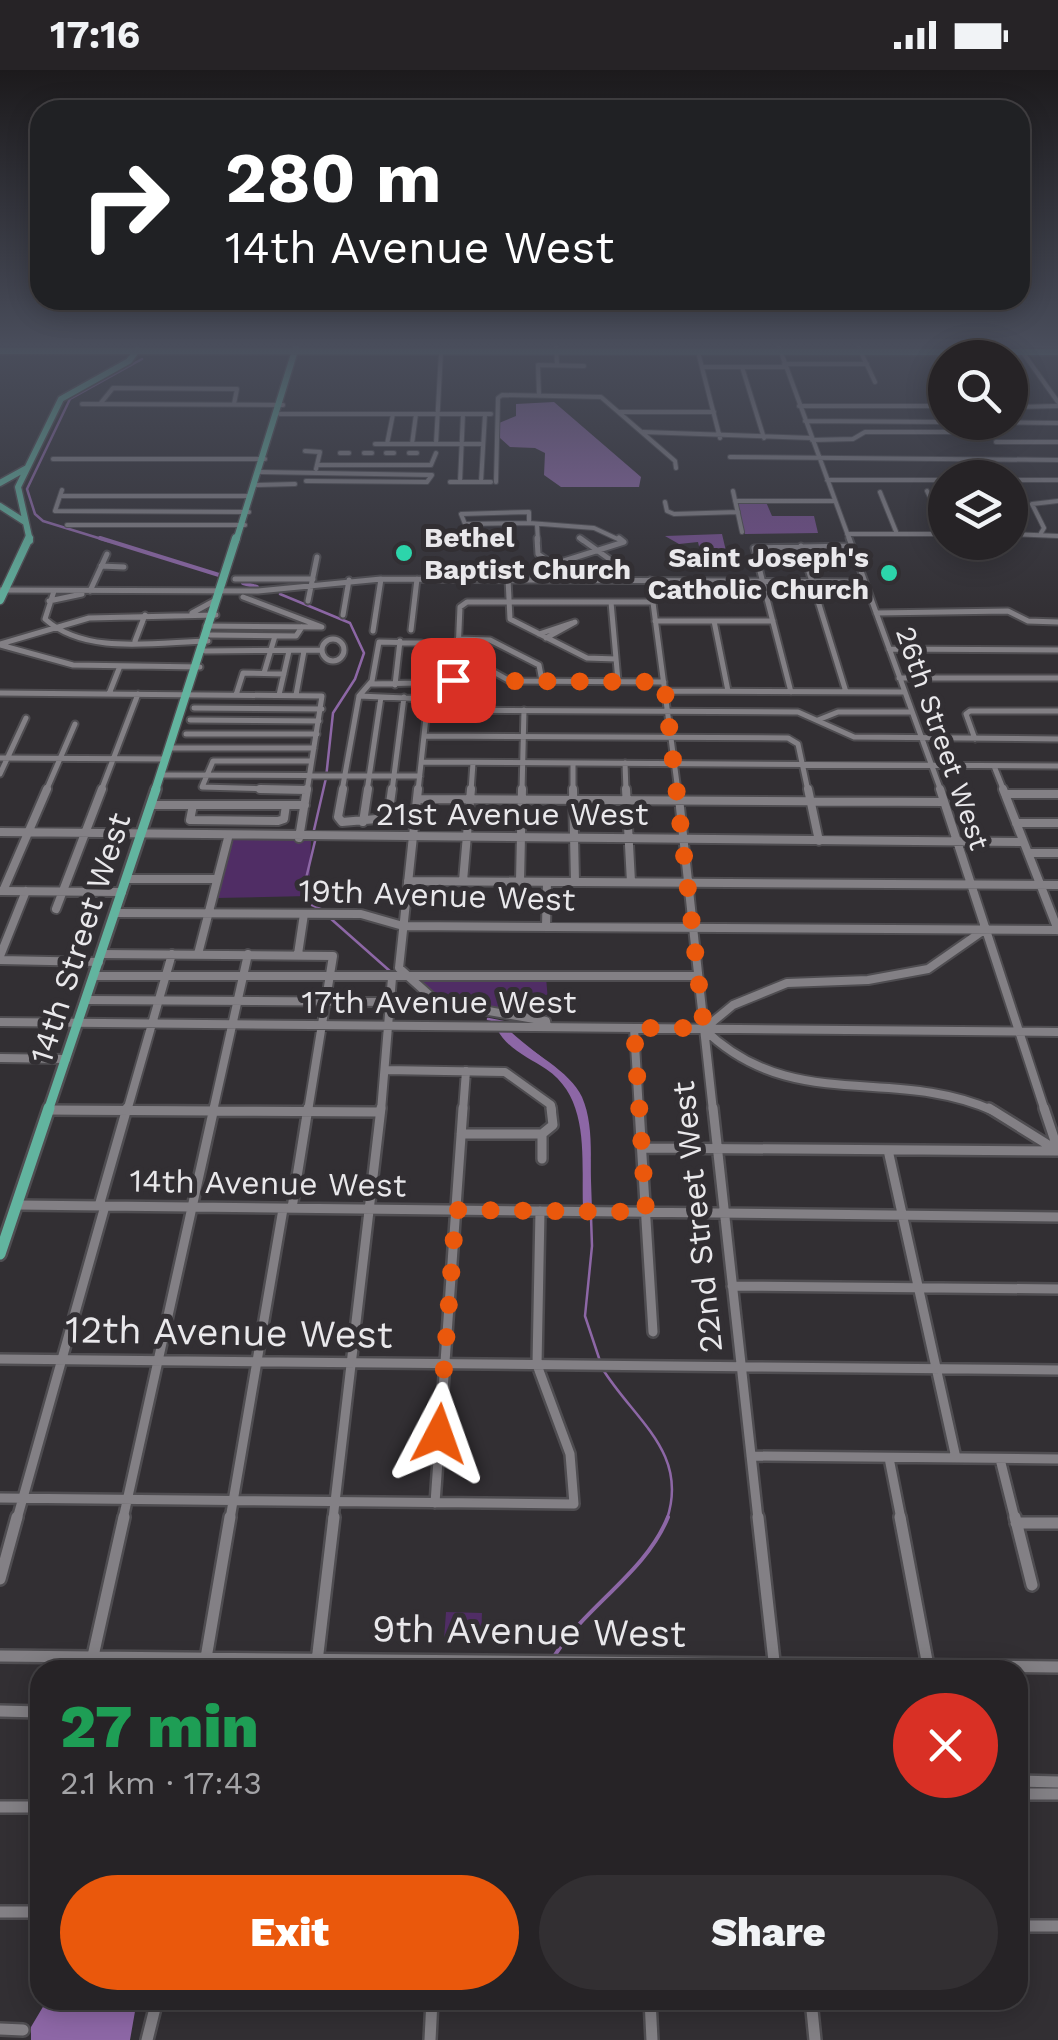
<!DOCTYPE html>
<html lang="en">
<head>
<meta charset="utf-8">
<style>
	body { margin:0; font-family:"Work Sans",sans-serif; background:#322f32; color:#f1f3f6; height:100vh; display:flex; flex-direction:column; font-size:38px; white-space:nowrap }
	* { box-sizing:border-box; margin:0 }
	p { font-size:32px; color:#a4a4a7 }
	.icon { flex:none; width:55px; height:55px; fill:none; stroke:currentColor; stroke-width:2; stroke-linecap:round; stroke-linejoin:round }
	.map { position:relative; flex:1; overflow:hidden }
	.details { position:absolute; left:30px; top:1590px; width:998px; height:350px; display:flex; flex-direction:column; background:#262326; border-radius:30px; box-shadow:0 5px 25px #0003,0 0 0 2px #424043 }
	.details>* { flex:none }
	.top-card { position:absolute; left:30px; top:30px; width:1000px; height:210px; border-radius:30px; box-shadow:0 5px 25px #0003,0 0 0 2px #424043; background:#202124; color:#fff; overflow:hidden }
	.controls { position:absolute; left:928px; top:270px; display:grid; gap:20px }
	.controls a { display:grid; place-items:center; width:100px; height:100px; border-radius:50%; background:#262326; box-shadow:0 5px 25px #0003,0 0 0 2px #424043; font-size:50px }
	.pin { position:absolute; display:grid; place-items:center; width:85px; height:85px; color:#fff; margin:-42px; border-radius:20px; box-shadow:0 5px 15px #0006 }
	.me { position:absolute; width:110px; margin:-55px; rotate:4deg; stroke-linejoin:round; filter:drop-shadow(0 0 8px #0008) }
	.turn { display:flex; align-items:center; gap:35px; height:210px; padding:0 30px; font-size:45px }
	.turn .icon { width:130px; height:130px; stroke-width:2.5 }
	.turn b { display:block; font-size:70px; line-height:85px }
	.round { display:grid; place-items:center; flex:none; width:105px; height:105px; border-radius:52px; background:#322f32 }
	.headline { display:flex; align-items:center; justify-content:space-between; height:170px; padding:0 30px }
	h1 { font-size:60px; font-weight:800; line-height:75px; color:#1e9e55 }
	.button { display:flex; gap:20px; margin-top:auto; padding:20px 30px }
	.button a { flex:1; height:115px; border-radius:60px; background:#ea580c; color:#fff; font-size:40px; font-weight:800; line-height:115px; text-align:center }
	.button a+a { background:#322f32; color:#f1f3f6 }
	.status { display:flex; justify-content:space-between; align-items:center; height:70px; padding:0 50px; background:#262326; direction:ltr }
	.status svg { height:28px; fill:currentColor }
	.map>svg:first-child { display:block }
</style>
</head>
<body>
<div class="status"><b>17:16</b><svg viewBox="0 0 49 12"><path d="M0 12V9h3v3zM5 12V6h3v6zM10 12V3h3v9zM15 12V0h3v12zM26 1h20v11H26zM47 4h2v5h-2z"/></svg></div>
<div class="map">
<svg width="1058" height="1970" viewBox="0 0 1058 1970">
	<rect width="100%" height="100%" fill="#322f33"/>
	<!-- green -->
	<path fill="#502d65" d="M 230,769 L 311,771 L 309,826 L 216,828 Z
		M 411,907 L 546,907 L 550,955 L 438,931 Z
		M 446,1542 L 482,1543 L 481,1570 L 444,1569 Z"/>
	<!-- forest -->
	<path fill="#744e8c" d="M 737,432 L 766,432 L 772,446 L 814,446 L 818,463 L 745,464 Z
		M 722,464 L 730,498 L 704,498 L 698,472 L 679,474 L 665,466 Z"/>
	<!-- water -->
	<path fill="#8d67a6" d="M 554,332 L 641,407 L 639,417 L 561,417 L 544,405 L 545,383 L 535,378 L 510,377 L 500,368 L 499,353 L 516,346 L 516,334 Z
		M 497,959 L 504,959 C 526,979 570,1000 582,1027 C 596,1059 589,1104 590,1138 L 583,1138 C 581,1090 591,1029 546,999 C 529,988 506,978 497,959 Z
		M 47,1930 L 137,1930 L 130,1970 L 31,1970 L 31,1957 Z"/>
	<g fill="none" stroke-linecap="round" stroke-linejoin="round">
		<!-- stream-far1 -->
		<path stroke="#8d67a6" stroke-width="2.5" d="M 280,524 L 350,553 L 364,583 L 355,609 L 333,643 L 326,708 L 314,760
			M 316,767 L 303,821 L 312,835 L 325,841
			M 330,848 L 391,902
			M 488,949 L 503,952
			M 509,962 C 547,997 579,1005 588,1061
			M 589,1089 L 592,1176 L 585,1246 L 600,1291
			M 602,1298 C 634,1350 689,1382 667,1449"/>
		<!-- stream -->
		<path stroke="#8d67a6" stroke-width="4" d="M 555,1585 C 587,1535 646,1502 668,1447"/>
		<!-- canal-far1 -->
		<path stroke="#8d67a6" stroke-width="2.5" d="M 108,471 L 43,451 L 35,444 L 27,419 L 70,329 L 142,289"/>
		<!-- canal -->
		<path stroke="#8d67a6" stroke-width="4" d="M 100,468 L 219,505
			M 243,513 L 257,517"/>
		<defs>
			<path id="minor-far4" d="M 556,274 L 557,295
				M 778,274 L 850,471
				M 857,274 L 875,312
				M 1027,274 L 1058,278
				M 1021,280 L 1058,332
				M 698,282 L 720,368
				M 784,294 L 867,294
				M 702,297 L 785,297
				M 742,297 L 764,368
				M 539,325 L 538,295 L 584,296
				M 82,334 L 283,335
				M 100,334 L 113,318 L 237,319 L 234,334
				M 799,336 L 945,336
				M 1016,337 L 1058,336
				M 619,342 L 714,342
				M 280,344 L 491,344
				M 805,351 L 945,352
				M 988,352 L 1058,353
				M 643,362 L 811,368
				M 812,370 L 853,369 L 865,362 L 989,362
				M 996,372 L 1058,372
				M 375,374 L 483,374
				M 387,374 L 393,344
				M 412,374 L 416,344
				M 436,374 L 441,282
				M 305,381 L 320,382 L 316,399
				M 340,383 L 349,383
				M 364,383 L 372,383
				M 386,383 L 394,383
				M 409,383 L 417,383
				M 730,387 L 1058,390
				M 53,389 L 265,389
				M 317,395 L 431,395 L 436,383
				M 261,402 L 432,405 L 427,412 L 306,411
				M 827,410 L 945,410
				M 1010,410 L 1058,410
				M 450,412 L 491,412
				M 460,412 L 463,344
				M 481,412 L 485,344
				M 496,412 L 498,328 L 502,325 L 601,327 L 675,391 L 676,398
				M 257,415 L 295,414
				M 62,420 L 55,441 L 249,442
				M 733,421 L 742,462
				M 927,421 L 945,458
				M 880,422 L 897,464
				M 60,426 L 247,426
				M 735,431 L 835,431
				M 665,432 L 667,441 L 674,444 L 738,442
				M 529,442 L 529,453 L 465,454 L 461,444 Z
				M 529,453 L 594,458 L 622,471
				M 67,455 L 245,455
				M 537,455 L 538,471
				M 1041,463 L 1044,458 L 1032,434 L 1058,431
				M 847,464 L 945,464
				M 1010,464 L 1058,466
				M 579,468 L 583,471"/>
			<path id="minor-far3" d="M 537,468 L 538,484 L 548,491
				M 580,468 L 612,491 L 617,510
				M 619,468 L 624,472
				M 849,468 L 941,721
				M 801,476 L 846,622
				M 548,491 L 564,491 L 624,472
				M 101,496 L 124,497
				M 235,509 L 313,509
				M 508,509 L 510,549 L 587,588 L 616,589
				M 650,510 L 678,721
				M 0,520 L 258,521 L 381,509 L 865,512
				M 54,521 L 45,549 C 86,586 157,572 208,571
				M 90,521 L 107,484
				M 49,531 L 82,524
				M 308,531 L 317,487
				M 611,532 L 618,611
				M 653,532 L 467,532 L 460,537 L 458,582 L 510,611 L 664,612
				M 192,543 L 214,531
				M 876,543 L 1008,541 L 1028,551 L 1058,552
				M 343,545 L 349,510
				M 655,551 L 773,551
				M 714,551 L 728,621
				M 206,556 L 322,557 L 243,527
				M 411,560 L 417,509
				M 373,561 L 381,509
				M 539,564 L 575,552 L 546,568
				M 210,565 L 296,566 L 302,557
				M322 580a11 11 0 1 1 22 0a11 11 0 1 1-22 0Z
				M 458,569 L 490,570 L 539,595 L 542,611
				M 135,571 L 145,545
				M 0,574 L 89,548 L 216,545
				M 0,575 L 73,595 L 200,597
				M 889,579 L 1058,580
				M 205,581 L 320,580
				M 264,603 L 275,566
				M 899,608 L 1058,608
				M 436,611 L 457,609 L 482,597
				M 395,615 L 400,571
				M 665,621 L 905,622
				M 791,622 L 754,478 L 852,476
				M 0,623 L 322,626 L 307,721
				M 109,624 L 120,596
				M 236,625 L 243,603 L 284,604
				M 279,625 L 289,581
				M 296,625 L 304,581
				M 359,626 L 428,629 L 418,721
				M 359,626 L 372,611 L 379,572 L 421,573 L 417,613 L 371,614
				M 194,638 L 322,639
				M 427,640 L 798,642 L 854,667 L 1058,669
				M 190,650 L 319,651
				M 818,650 L 838,642 L 912,642
				M 186,664 L 317,664
				M 425,666 L 788,668 L 798,674 L 808,721
				M 975,669 L 966,644 L 970,641 L 1058,641
				M 170,678 L 314,678
				M 0,688 L 166,689
				M 422,692 L 1058,696
				M 573,693 L 573,721
				M 625,693 L 626,721
				M 994,696 L 1004,721
				M 0,704 L 26,648
				M 161,705 L 420,706
				M 307,720 L 202,717 L 213,691 L 311,691
				M 46,721 L 75,654
				M 101,721 L 138,624
				M 342,721 L 359,626
				M 367,721 L 381,627
				M 392,721 L 404,627
				M 471,721 L 473,693
				M 522,721 L 524,640"/>
			<path id="minor-far2" d="M 260,719 L 307,720
				M 343,719 L 338,747 L 342,752 L 388,748 L 392,719
				M 418,719 L 399,898 L 437,932 L 546,951 L 547,957
				M 573,719 L 575,812
				M 626,719 L 631,812
				M 678,719 L 713,1041
				M 808,719 L 819,771
				M 940,719 L 1045,1041
				M 1003,719 L 1058,860
				M 1005,724 L 1058,724
				M 417,729 L 944,732
				M 151,735 L 305,735
				M 193,735 L 190,750 L 278,751 L 284,749 L 286,735
				M 363,752 L 368,719
				M 1016,753 L 1058,753
				M 0,762 L 1023,772
				M 299,768 L 307,719
				M 1028,783 L 1058,783
				M 126,809 L 217,809
				M 408,811 L 1058,815
				M 463,811 L 471,719
				M 520,811 L 522,719
				M 0,821 L 122,822
				M 3,821 L 47,719
				M 56,839 L 102,719
				M 115,843 L 361,844 L 403,856 L 1058,860
				M 546,857 L 547,812
				M 984,860 L 928,899 L 868,910 L 787,913 L 733,935 L 704,959 C 792,1045 892,995 994,1041
				M 101,884 L 333,886 L 308,1041
				M 198,884 L 228,768
				M 298,884 L 304,844
				M 0,886 L 26,821
				M 0,890 L 99,892
				M 94,906 L 698,906
				M 86,930 L 393,932
				M 0,952 L 1058,962
				M 634,958 L 639,1041
				M 0,988 L 66,989
				M 385,1000 L 505,1002 L 551,1035 L 552,1041
				M 49,1040 L 190,1041
				M 127,1041 L 172,884
				M 213,1041 L 248,884
				M 381,1041 L 392,908
				M 463,1041 L 466,1001"/>
			<path id="minor-far1" d="M 639,1038 L 653,1262
				M 713,1038 L 758,1449
				M 989,1038 L 1058,1081
				M 1044,1038 L 1058,1080
				M 49,1040 L 380,1042
				M 461,1064 L 542,1064
				M 542,1064 L 553,1055 L 551,1038
				M 542,1064 L 542,1089
				M 642,1078 L 1058,1081
				M 888,1080 L 956,1388
				M 17,1135 L 1058,1147
				M 99,1136 L 127,1038
				M 292,1138 L 308,1038
				M 732,1216 L 1058,1219
				M 0,1289 L 1058,1300
				M 751,1386 L 1058,1389
				M 889,1388 L 901,1449
				M 1000,1389 L 1015,1449
				M 0,1428 L 574,1434 L 570,1384 L 537,1295 L 540,1141
				M 435,1433 L 463,1038
				M 17,1449 L 105,1136
				M 123,1449 L 214,1038
				M 230,1449 L 283,1139
				M 333,1449 L 381,1038"/>
			<path id="minor" d="M 758,1447 L 775,1600
				M 900,1447 L 928,1596
				M 1015,1447 L 1032,1515
				M 1016,1453 L 1058,1453
				M 0,1509 L 17,1447
				M 0,1586 L 1058,1597
				M 93,1586 L 124,1447
				M 206,1588 L 230,1447
				M 316,1600 L 334,1447
				M 0,1641 L 40,1642
				M 1018,1711 L 1058,1712
				M 1018,1724 L 1058,1724
				M 0,1737 L 40,1737
				M 0,1842 L 40,1842
				M 1018,1856 L 1058,1856
				M 650,1930 L 652,1970
				M 811,1930 L 815,1970
				M 0,1959 L 23,1960
				M 147,1970 L 157,1930
				M 430,1970 L 432,1930"/>
			<path id="major-far3" d="M 0,281 L 1058,282
				M 0,413 L 25,399
				M 0,436 L 25,452
				M 30,471 L 18,417 L 61,329 L 129,291 L 137,280
				M 236,471 L 297,274"/>
			<path id="major-far2" d="M 0,530 L 29,468
				M 155,721 L 236,468"/>
			<path id="major-far1" d="M 48,1041 L 156,719"/>
			<path id="major" d="M 0,1184 L 49,1038"/>
		</defs>
		<!-- minor-far4 casing -->
		<use href="#minor-far4" stroke="#4f4d51" stroke-width="6"/>
		<!-- minor-far3 casing -->
		<use href="#minor-far3" stroke="#4f4d51" stroke-width="9"/>
		<!-- minor-far2 casing -->
		<use href="#minor-far2" stroke="#4f4d51" stroke-width="12"/>
		<!-- minor-far1 casing -->
		<use href="#minor-far1" stroke="#4f4d51" stroke-width="14"/>
		<!-- minor casing -->
		<use href="#minor" stroke="#4f4d51" stroke-width="16"/>
		<!-- major-far3 casing -->
		<use href="#major-far3" stroke="#4f4d51" stroke-width="9"/>
		<!-- major-far2 casing -->
		<use href="#major-far2" stroke="#4f4d51" stroke-width="11"/>
		<!-- major-far1 casing -->
		<use href="#major-far1" stroke="#4f4d51" stroke-width="14"/>
		<!-- major casing -->
		<use href="#major" stroke="#4f4d51" stroke-width="16"/>
		<!-- minor-far4 -->
		<use href="#minor-far4" stroke="#838085" stroke-width="4"/>
		<!-- minor-far3 -->
		<use href="#minor-far3" stroke="#838085" stroke-width="5"/>
		<!-- minor-far2 -->
		<use href="#minor-far2" stroke="#838085" stroke-width="8"/>
		<!-- minor-far1 -->
		<use href="#minor-far1" stroke="#838085" stroke-width="9"/>
		<!-- minor -->
		<use href="#minor" stroke="#838085" stroke-width="11"/>
		<!-- major-far3 -->
		<use href="#major-far3" stroke="#62b49f" stroke-width="6"/>
		<!-- major-far2 -->
		<use href="#major-far2" stroke="#62b49f" stroke-width="8"/>
		<!-- major-far1 -->
		<use href="#major-far1" stroke="#62b49f" stroke-width="9"/>
		<!-- major -->
		<use href="#major" stroke="#62b49f" stroke-width="11"/>
	</g>
	<!-- sky -->
	<linearGradient id="sky" x2="0" y2="1"><stop stop-color="#1c1a1c"/><stop offset="0.5" stop-color="#494d5b"/><stop offset="1" stop-color="#494d5b" stop-opacity="0"/></linearGradient>
	<rect width="1058" height="550" fill="url(#sky)"/>
	<g fill="none" stroke-linecap="round" stroke-linejoin="round">
		<!-- route -->
		<path stroke="#ea580c" stroke-width="18" stroke-dasharray="0 32.4" d="M 439,1364 L 456,1140 L 646,1142 L 634,958 L 704,958 L 664,612 L 510,611 L 482,597 L 453,610"/>
	</g>
	<!-- markers -->
	<g fill="#2cd5ab" stroke="#322f33" stroke-width="4">
		<circle cx="404" cy="483" r="10"/>
		<circle cx="889" cy="503" r="10"/>
	</g>
	<g text-anchor="middle" stroke-width="10" stroke-linejoin="round" paint-order="stroke">
		<!-- far-poi labels -->
		<g font-size="28" font-weight="bold" fill="#e9e8eb" stroke="#322f33" text-anchor="start">
			<text x="424" y="477">Bethel<tspan x="424" dy="32">Baptist Church</tspan></text>
			<text x="869" y="497" text-anchor="end">Saint Joseph's<tspan x="869" dy="32">Catholic Church</tspan></text>
		</g>
		<!-- far-street labels -->
		<g font-size="28" fill="#e9e8eb" stroke="#322f33">
			<text transform="translate(943 668) rotate(71)" y="10">26th Street West</text>
		</g>
		<!-- street labels -->
		<g font-size="32" fill="#e9e8eb" stroke="#322f33">
			<text x="512" y="755">21st Avenue West</text>
			<text transform="translate(437 825) rotate(2)" y="11">19th Avenue West</text>
			<text transform="translate(80 868) rotate(-72)" y="11">14th Street West</text>
			<text x="439" y="943">17th Avenue West</text>
			<text transform="translate(268 1113) rotate(1)" y="11">14th Avenue West</text>
			<text transform="translate(697 1147) rotate(-96)" y="11">22nd Street West</text>
		</g>
		<!-- near-street labels -->
		<g font-size="38" fill="#e9e8eb" stroke="#322f33">
			<text transform="translate(229 1262) rotate(1)" y="13">12th Avenue West</text>
			<text transform="translate(529 1561) rotate(1)" y="13">9th Avenue West</text>
		</g>
	</g>
</svg>
<div class="controls">
<a><svg class="icon" aria-label="search" viewBox="0 0 24 24"><circle cx="10" cy="10" r="6"/><path d="M15 15l6 6"/></svg></a>
<a><svg class="icon" aria-label="layers" viewBox="0 0 24 24"><path d="M12 4l9 5-9 5-9-5zM3 14l9 5 9-5"/></svg></a>
</div>
<div class="pin" style="left:453px;top:610px;background:#d93025"><svg class="icon" aria-label="arrive" viewBox="0 0 24 24"><path d="M6 21V4h12l-3 4 3 4H6"/></svg></div>
<svg class="me" style="left:439px;top:1364px" viewBox="-20 -20 40 40"><path d="M0-17L14 15 0 8-14 15z" fill="#ea580c" stroke="#fff" stroke-width="4"/></svg>
<div class="top-card">
<div class="turn"><svg class="icon" aria-label="right" viewBox="0 0 24 24"><path d="M7 20v-9h11M14 6l5 5-5 5"/></svg><div><b>280 m</b>14th Avenue West</div></div>
</div>
<section class="details">
<div class="headline"><div><h1>27 min</h1><p>2.1 km · 17:43</p></div><a class="round" style="background:#d93025;color:#fff"><svg class="icon" aria-label="close" viewBox="0 0 24 24"><path d="M6 6l12 12M18 6L6 18"/></svg></a></div>
<div class="button"><a>Exit</a><a>Share</a></div>
</section>
</div>
</body>
</html>
